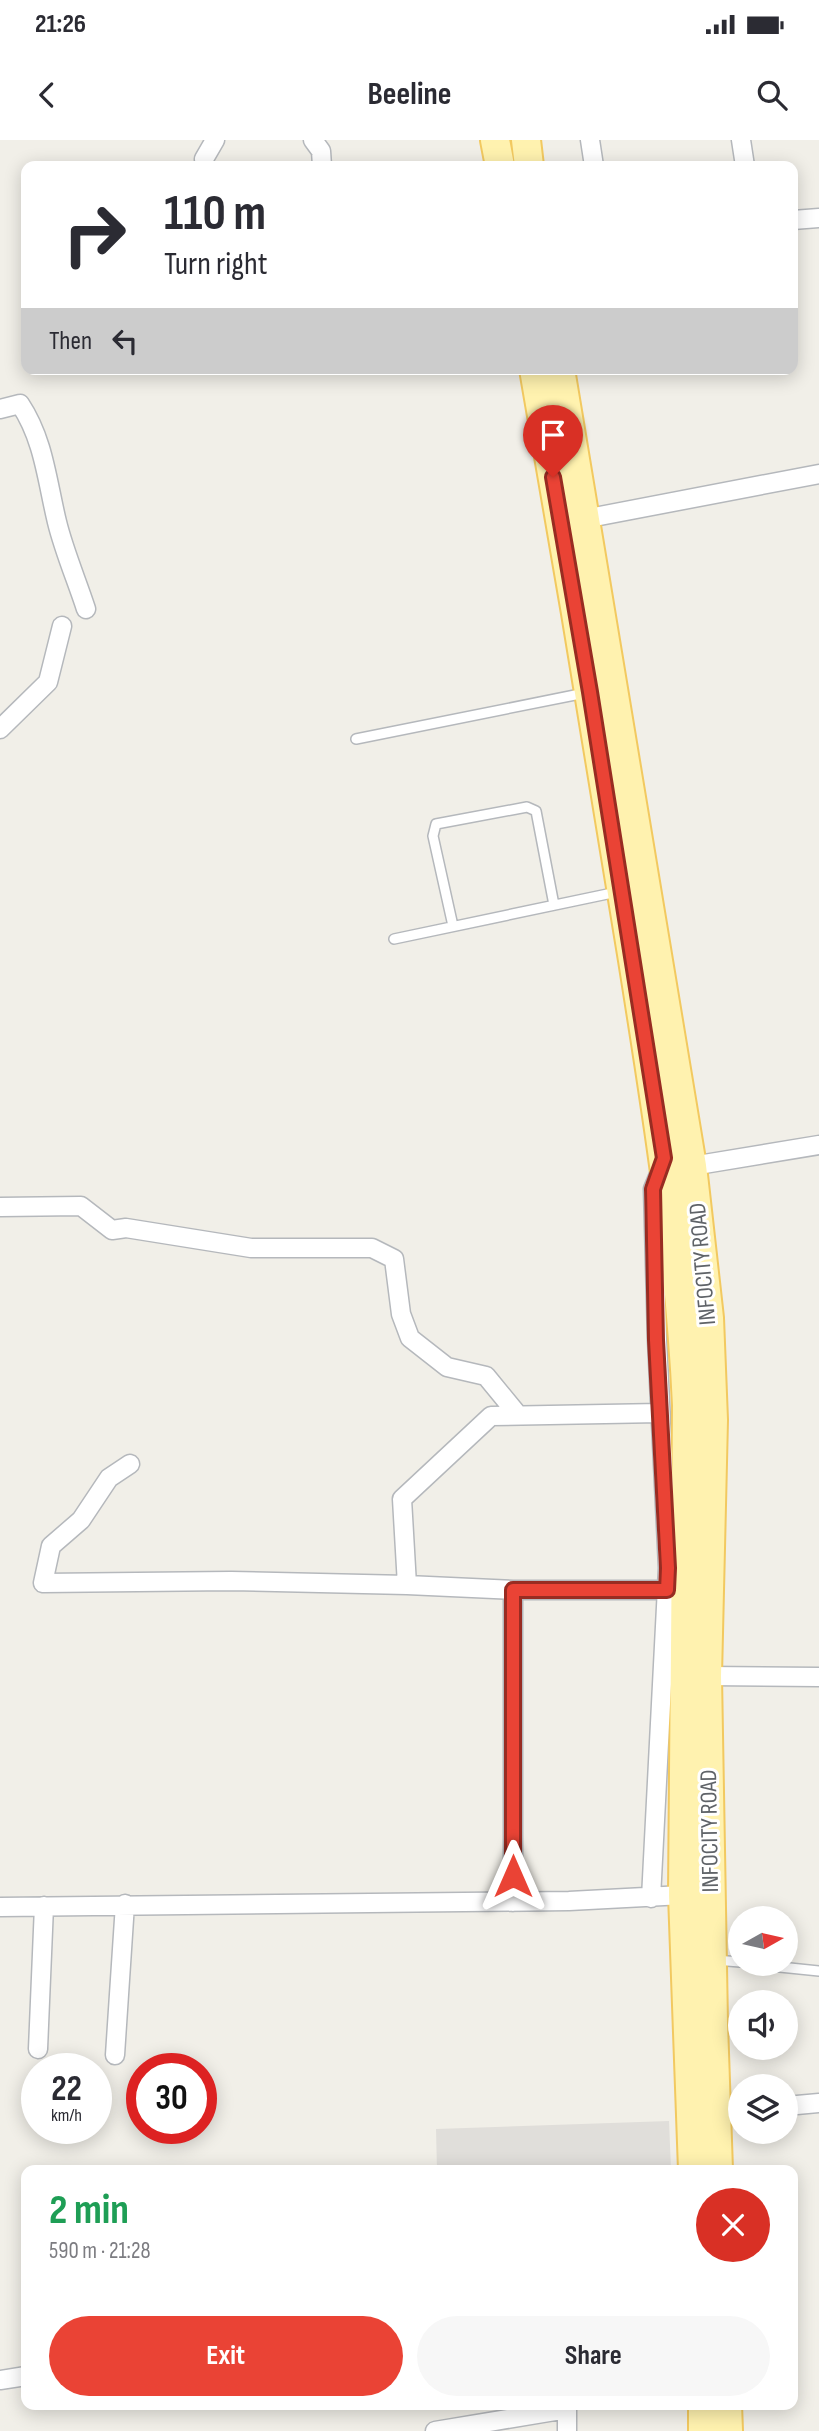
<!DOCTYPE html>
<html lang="en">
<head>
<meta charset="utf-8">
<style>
	body { margin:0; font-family:"Sofia Sans Condensed",sans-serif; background:#f7f7f7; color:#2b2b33; height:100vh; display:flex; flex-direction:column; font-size:26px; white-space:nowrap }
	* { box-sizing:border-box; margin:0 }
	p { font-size:23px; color:#7c7c81 }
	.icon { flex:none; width:38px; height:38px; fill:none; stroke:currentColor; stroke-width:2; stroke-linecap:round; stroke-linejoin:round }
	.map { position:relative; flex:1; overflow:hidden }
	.side { position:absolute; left:21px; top:2025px; width:777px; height:245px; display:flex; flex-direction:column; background:#fff; border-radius:14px; box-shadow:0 4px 18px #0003 }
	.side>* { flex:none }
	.top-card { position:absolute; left:21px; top:21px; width:777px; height:214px; border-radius:14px; box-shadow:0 4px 18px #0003; background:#fff; color:#2b2b33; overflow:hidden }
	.needle { width:46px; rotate:82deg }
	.fabs { position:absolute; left:728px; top:1766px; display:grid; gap:14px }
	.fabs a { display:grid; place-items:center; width:70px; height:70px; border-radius:50%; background:#fff; box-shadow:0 4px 18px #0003; font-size:35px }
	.speed { position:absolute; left:21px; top:1913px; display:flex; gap:14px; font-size:35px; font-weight:700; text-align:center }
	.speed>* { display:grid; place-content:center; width:91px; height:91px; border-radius:50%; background:#fff; box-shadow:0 4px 18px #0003; line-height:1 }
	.speed small { font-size:18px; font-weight:400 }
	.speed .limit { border:10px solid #d22; background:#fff; color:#111 }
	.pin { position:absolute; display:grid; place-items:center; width:60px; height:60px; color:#fff; margin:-72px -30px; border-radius:50% 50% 50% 0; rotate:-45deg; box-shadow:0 0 7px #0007 }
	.pin .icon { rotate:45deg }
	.me { position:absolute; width:77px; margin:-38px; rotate:0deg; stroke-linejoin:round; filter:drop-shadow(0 0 5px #0008) }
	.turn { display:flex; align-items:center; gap:24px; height:147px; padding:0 28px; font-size:32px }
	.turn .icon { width:91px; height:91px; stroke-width:2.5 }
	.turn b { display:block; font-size:49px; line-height:60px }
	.then { display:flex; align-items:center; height:66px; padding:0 28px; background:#0003; gap:14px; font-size:26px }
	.round { display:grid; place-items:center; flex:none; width:74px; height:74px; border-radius:37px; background:#f7f7f7 }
	.summary { display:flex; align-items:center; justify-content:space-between; height:119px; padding:0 28px }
	h1 { font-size:42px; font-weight:700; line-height:52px; color:#1e9e55 }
	.primary-button { display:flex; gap:14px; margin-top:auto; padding:14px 28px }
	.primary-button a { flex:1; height:80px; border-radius:42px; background:#ea4335; color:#fff; font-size:28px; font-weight:700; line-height:80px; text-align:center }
	.primary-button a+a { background:#f7f7f7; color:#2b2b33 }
	.status { display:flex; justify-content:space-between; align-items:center; height:49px; padding:0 35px; background:#fff; direction:ltr }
	.status svg { height:19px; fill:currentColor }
	header { display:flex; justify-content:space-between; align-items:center; height:91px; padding:0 28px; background:#fff; font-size:32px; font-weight:700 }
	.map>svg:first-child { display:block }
</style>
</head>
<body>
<div class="status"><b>21:26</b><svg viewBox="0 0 49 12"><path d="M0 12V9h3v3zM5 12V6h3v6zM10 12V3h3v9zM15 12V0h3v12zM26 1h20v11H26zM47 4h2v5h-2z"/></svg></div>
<header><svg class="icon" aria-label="back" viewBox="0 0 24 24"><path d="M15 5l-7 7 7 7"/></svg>Beeline<svg class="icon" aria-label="search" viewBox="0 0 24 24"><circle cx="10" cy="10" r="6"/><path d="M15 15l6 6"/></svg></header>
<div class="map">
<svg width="819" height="2291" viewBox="0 0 819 2291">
	<rect width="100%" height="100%" fill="#f1efe8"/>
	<!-- industrial -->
	<path fill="#e0deda" d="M 669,1981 L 671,2030 L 437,2030 L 436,1989 Z"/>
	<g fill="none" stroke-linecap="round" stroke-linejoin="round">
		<defs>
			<path id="lane" d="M 356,599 L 585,553
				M 453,786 L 433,696 L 436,684 L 527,667 L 536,671 L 554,765
				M 394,799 L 617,752
				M 715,1820 L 740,1822
				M 751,1824 L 819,1831"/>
			<path id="street" d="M 313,0 L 321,11 L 322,26
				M 590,0 L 594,26
				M 741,0 L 745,26
				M 204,19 L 215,0
				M 793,80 L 819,78
				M 0,269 L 20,264 C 44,300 47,341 57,382 C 64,411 77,441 86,469
				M 584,379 L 819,334
				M 0,589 L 48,542 L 62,486
				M 692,1026 L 819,1005
				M 0,1067 L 81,1066 L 112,1090 L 126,1088 L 251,1108 L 372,1108 L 394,1119 L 401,1174 L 410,1198 L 447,1227 L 486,1236 L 518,1275
				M 130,1324 L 109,1338 L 81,1380 L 51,1406 L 43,1443 L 231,1441 L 407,1445 L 513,1450 L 667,1450
				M 407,1445 L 402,1359 L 491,1276 L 660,1273
				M 513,1450 L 513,1762
				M 707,1536 L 819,1537
				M 651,1758 L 668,1428 L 657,1200 L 653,1049 L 660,1032
				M 0,1767 L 569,1761 L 683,1755
				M 38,1909 L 44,1766
				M 115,1915 L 125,1764
				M 786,1966 L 819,1963
				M 716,1974 L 740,1971
				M 0,2240 L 26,2236
				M 567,2264 L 567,2291
				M 435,2291 L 567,2269"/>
			<path id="primary" d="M 495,0 L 500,26
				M 526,0 L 529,26
				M 534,229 C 568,424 601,618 632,814 C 656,964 680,1113 687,1265 L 683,1755 L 693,2030
				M 560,229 L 692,1026 L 709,1178 L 713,1280 L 707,1536 L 713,1883 L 718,2030
				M 703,2264 L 703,2291
				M 727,2264 L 728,2291"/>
		</defs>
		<!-- lane casing -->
		<use href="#lane" stroke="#b5b8bc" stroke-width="12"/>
		<!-- street casing -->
		<use href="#street" stroke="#b5b8bc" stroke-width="21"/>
		<!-- primary casing -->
		<use href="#primary" stroke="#f2c960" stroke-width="32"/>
		<!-- lane -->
		<use href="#lane" stroke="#fff" stroke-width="9"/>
		<!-- street -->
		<use href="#street" stroke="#fff" stroke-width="18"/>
		<!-- primary -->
		<use href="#primary" stroke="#fff2af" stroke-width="28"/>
	</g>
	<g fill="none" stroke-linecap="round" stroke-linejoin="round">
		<defs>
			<path id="route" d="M 513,1736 L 513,1450 L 667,1450 L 668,1428 L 656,1200 L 653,1049 L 664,1018 L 590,552 L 553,337"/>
		</defs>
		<!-- route casing -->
		<use href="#route" stroke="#982c22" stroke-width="18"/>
		<!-- route -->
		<use href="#route" stroke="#ea4335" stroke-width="12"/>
	</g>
	<g text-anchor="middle" stroke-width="6" stroke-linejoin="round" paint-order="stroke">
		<!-- street labels -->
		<g font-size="24" fill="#5f6368" stroke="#fff">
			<text transform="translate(702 1124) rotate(-95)" y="8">INFOCITY ROAD</text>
			<text transform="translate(709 1691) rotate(-91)" y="8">INFOCITY ROAD</text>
		</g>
	</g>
</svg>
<div class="fabs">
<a><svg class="needle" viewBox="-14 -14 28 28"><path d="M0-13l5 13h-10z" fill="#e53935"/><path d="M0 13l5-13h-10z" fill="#7c7c81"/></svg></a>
<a><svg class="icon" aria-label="sound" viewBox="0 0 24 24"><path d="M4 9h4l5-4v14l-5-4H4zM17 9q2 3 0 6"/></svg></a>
<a><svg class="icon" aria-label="layers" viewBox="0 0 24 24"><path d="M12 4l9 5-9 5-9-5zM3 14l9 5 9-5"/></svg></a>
</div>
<div class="speed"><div>22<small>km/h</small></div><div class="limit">30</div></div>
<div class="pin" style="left:553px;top:337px;background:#d93025"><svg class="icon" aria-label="arrive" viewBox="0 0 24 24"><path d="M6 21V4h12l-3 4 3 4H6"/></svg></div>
<svg class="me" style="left:513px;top:1736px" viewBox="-20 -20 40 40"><path d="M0-17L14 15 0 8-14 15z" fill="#ea4335" stroke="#fff" stroke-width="4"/></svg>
<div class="top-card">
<div class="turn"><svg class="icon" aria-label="right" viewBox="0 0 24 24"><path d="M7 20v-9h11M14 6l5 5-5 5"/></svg><div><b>110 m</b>Turn right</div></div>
<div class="then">Then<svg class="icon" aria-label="left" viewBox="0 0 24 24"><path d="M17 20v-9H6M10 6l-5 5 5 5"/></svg></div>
</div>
<section class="side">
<div class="summary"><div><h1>2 min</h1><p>590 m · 21:28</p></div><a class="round" style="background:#d93025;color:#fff"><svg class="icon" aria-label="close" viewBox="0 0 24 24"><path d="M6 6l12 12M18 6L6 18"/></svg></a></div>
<div class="primary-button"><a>Exit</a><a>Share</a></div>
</section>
</div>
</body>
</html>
